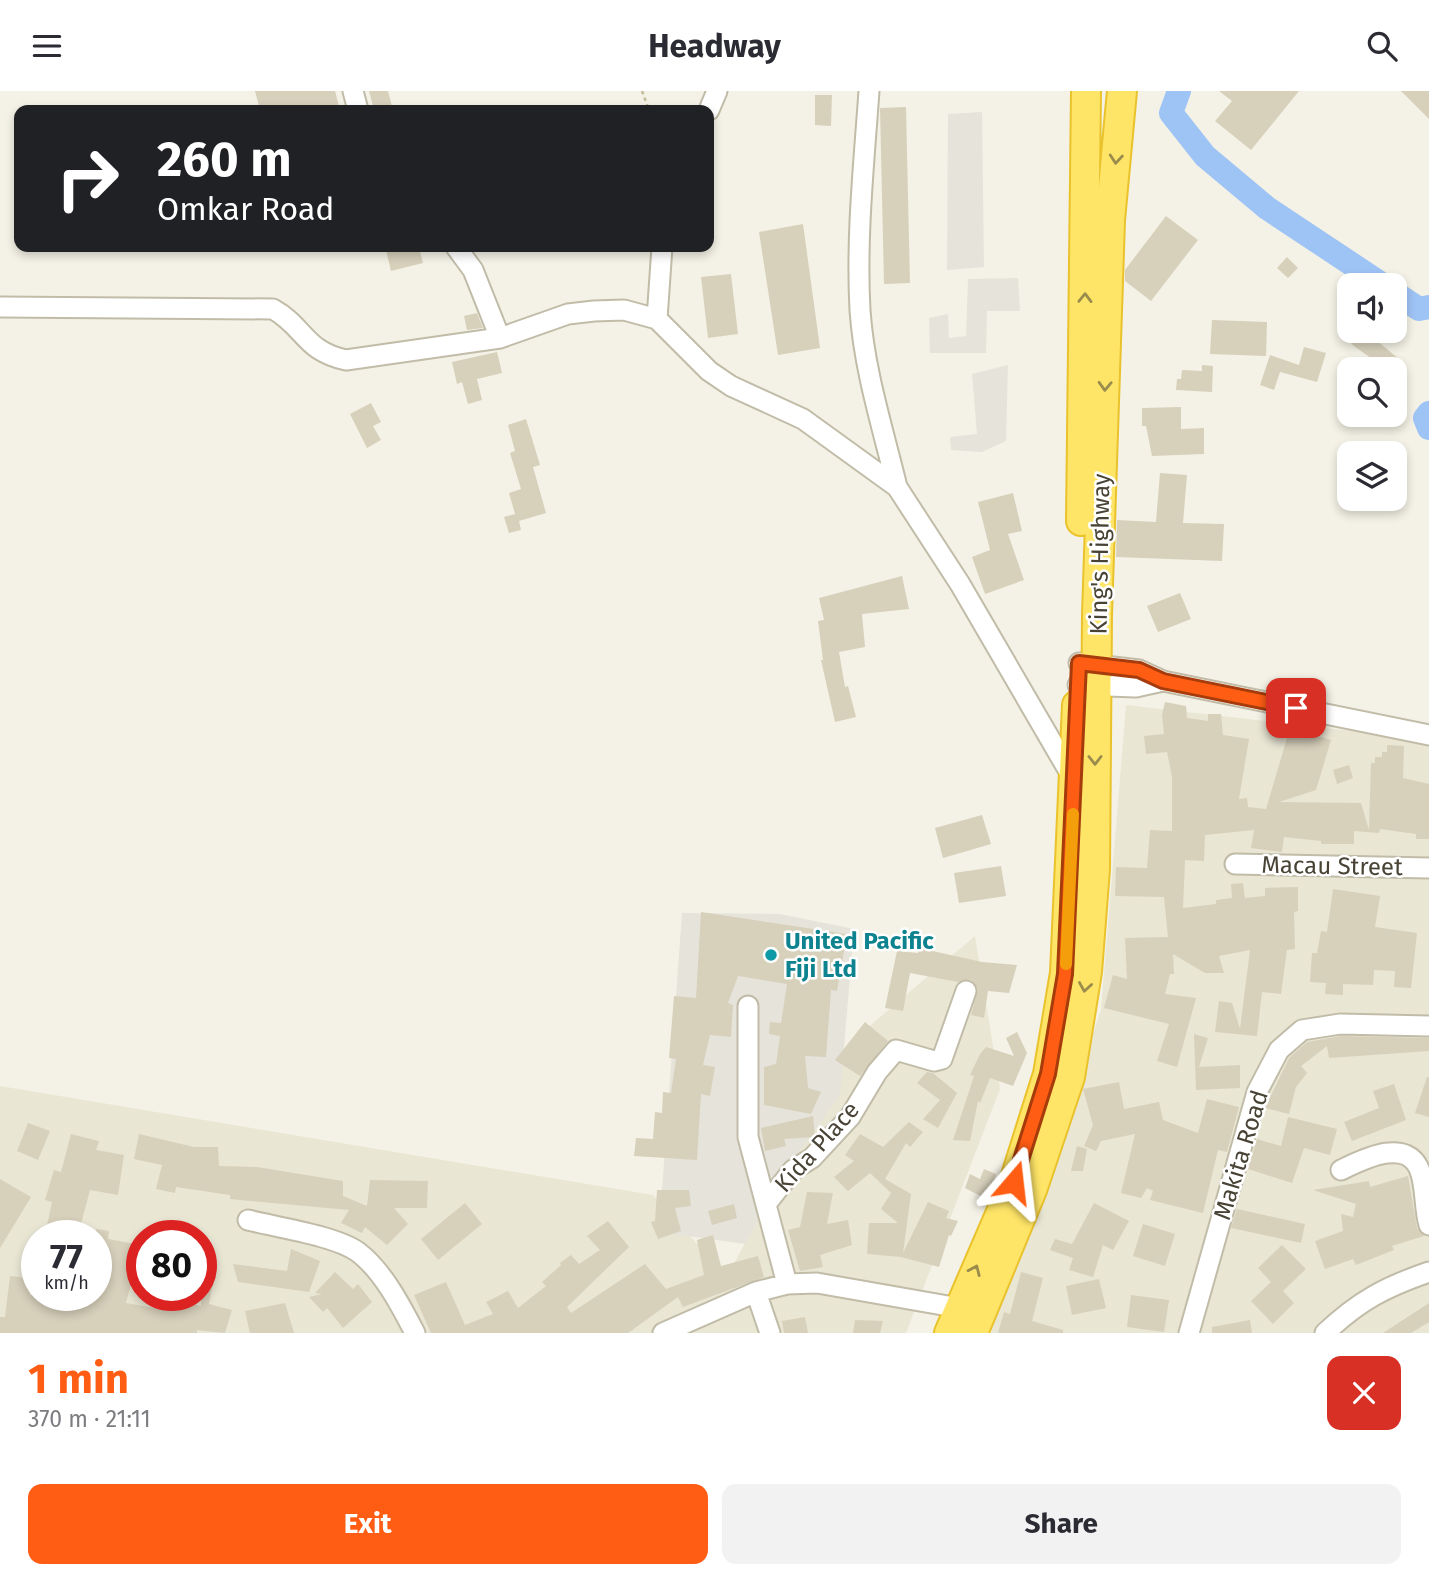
<!DOCTYPE html>
<html lang="en">
<head>
<meta charset="utf-8">
<style>
	body { margin:0; font-family:"Fira Sans",sans-serif; background:#f2f2f3; color:#2b2b33; height:100vh; display:flex; flex-direction:column; font-size:26px; white-space:nowrap }
	* { box-sizing:border-box; margin:0 }
	p { font-size:23px; color:#7c7c81 }
	.icon { flex:none; width:38px; height:38px; fill:none; stroke:currentColor; stroke-width:2; stroke-linecap:round; stroke-linejoin:round }
	.map { position:relative; height:1242px; overflow:hidden }
	.side { display:flex; flex-direction:column; background:#fff; flex:1 }
	.side>* { flex:none }
	.banner { position:absolute; left:14px; top:14px; width:700px; height:147px; border-radius:14px; box-shadow:0 4px 10px #0003; background:#202124; color:#fff; overflow:hidden }
	.controls { position:absolute; left:1337px; top:182px; display:grid; gap:14px }
	.controls a { display:grid; place-items:center; width:70px; height:70px; border-radius:14px; background:#fff; box-shadow:0 4px 10px #0003; font-size:35px }
	.speed { position:absolute; left:21px; top:1129px; display:flex; gap:14px; font-size:35px; font-weight:700; text-align:center }
	.speed>* { display:grid; place-content:center; width:91px; height:91px; border-radius:50%; background:#fff; box-shadow:0 4px 10px #0003; line-height:1 }
	.speed small { font-size:18px; font-weight:400 }
	.speed .limit { border:10px solid #d22; background:#fff; color:#111 }
	.pin { position:absolute; display:grid; place-items:center; width:60px; height:60px; color:#fff; margin:-30px; border-radius:14px; box-shadow:0 4px 10px #0006 }
	.me { position:absolute; width:77px; margin:-38px; rotate:17deg; stroke-linejoin:round; filter:drop-shadow(0 0 5px #0008) }
	.turn { display:flex; align-items:center; gap:24px; height:147px; padding:0 28px; font-size:32px }
	.turn .icon { width:91px; height:91px; stroke-width:2.5 }
	.turn b { display:block; font-size:49px; line-height:60px }
	.round { display:grid; place-items:center; flex:none; width:74px; height:74px; border-radius:14px; background:#f2f2f3 }
	.headline { display:flex; align-items:center; justify-content:space-between; height:119px; padding:0 28px }
	h1 { font-size:42px; font-weight:700; line-height:52px; color:#ff5d13 }
	.action { display:flex; gap:14px; margin-top:auto; padding:14px 28px }
	.action a { flex:1; height:80px; border-radius:14px; background:#ff5d13; color:#fff; font-size:28px; font-weight:700; line-height:80px; text-align:center }
	.action a+a { background:#f2f2f3; color:#2b2b33 }
	header { display:flex; justify-content:space-between; align-items:center; height:91px; padding:0 28px; background:#fff; font-size:32px; font-weight:700 }
	.map>svg:first-child { display:block }
</style>
</head>
<body>
<header><svg class="icon" aria-label="menu" viewBox="0 0 24 24"><path d="M4 6h16M4 12h16M4 18h16"/></svg>Headway<svg class="icon" aria-label="search" viewBox="0 0 24 24"><circle cx="10" cy="10" r="6"/><path d="M15 15l6 6"/></svg></header>
<div class="map">
<svg width="1429" height="1242" viewBox="0 0 1429 1242">
	<rect width="100%" height="100%" fill="#f4f2e6"/>
	<!-- residential -->
	<path fill="#e9e6d4" fill-rule="evenodd" d="M 1126,614 L 1429,649 L 1429,1242 L 991,1242 L 1101,919 Z
		M 975,845 L 1000,998 L 906,1242 L 0,1242 L 0,995 L 653,1104 L 727,1186 L 852,950 ZM 37,1144 L 96,1144 L 96,1204 L 37,1204 ZM 142,1144 L 201,1144 L 201,1204 L 142,1204 Z"/>
	<!-- industrial -->
	<path fill="#e6e3db" d="M 982,21 L 984,176 L 947,179 L 948,23 Z
		M 1018,187 L 1020,220 L 987,220 L 986,262 L 930,262 L 929,227 L 948,223 L 949,247 L 966,245 L 968,188 Z
		M 1008,274 L 1006,350 L 982,361 L 951,359 L 950,346 L 977,343 L 972,283 Z
		M 682,822 L 780,823 L 854,838 L 840,1004 L 790,1073 L 745,1153 L 659,1141 Z"/>
	<g fill="none" stroke-linecap="round" stroke-linejoin="round">
		<!-- river -->
		<path stroke="#9ec3f5" stroke-width="24" d="M 1179,0 L 1171,22 L 1205,65 L 1267,117 L 1383,194
			M 1395,202 L 1419,218 L 1429,216
			M 1429,322 L 1425,327 L 1429,337"/>
	</g>
	<!-- building -->
	<path fill="#d7d0bb" d="M 255,0 L 335,0 L 339,15 L 321,19 L 260,19 Z
		M 369,0 L 388,0 L 393,19 L 374,19 Z
		M 1219,0 L 1299,0 L 1251,59 L 1215,30 L 1232,10 Z
		M 1401,0 L 1429,0 L 1429,28 Z
		M 815,4 L 832,4 L 831,35 L 815,34 Z
		M 906,16 L 910,192 L 884,193 L 880,17 Z
		M 1166,125 L 1198,149 L 1151,210 L 1125,190 L 1125,179 Z
		M 803,133 L 820,257 L 778,264 L 759,141 Z
		M 399,156 L 419,156 L 423,172 L 391,180 L 386,159 Z
		M 1287,166 L 1298,177 L 1288,187 L 1277,177 Z
		M 731,183 L 738,243 L 708,247 L 701,186 Z
		M 477,222 L 483,237 L 467,239 L 464,225 Z
		M 1212,229 L 1267,231 L 1266,265 L 1210,263 Z
		M 1339,240 L 1365,240 L 1399,268 L 1391,278 L 1386,278 L 1354,255 Z
		M 1304,256 L 1326,262 L 1317,291 L 1280,281 L 1274,299 L 1260,294 L 1270,264 L 1299,274 Z
		M 497,261 L 502,282 L 477,288 L 482,309 L 468,313 L 462,291 L 457,293 L 452,271 Z
		M 1202,274 L 1213,275 L 1212,301 L 1176,299 L 1177,288 L 1181,288 L 1182,279 L 1202,280 Z
		M 371,312 L 381,331 L 373,335 L 381,349 L 367,357 L 350,323 Z
		M 1181,316 L 1181,338 L 1204,337 L 1204,363 L 1152,365 L 1146,335 L 1142,335 L 1142,317 Z
		M 526,328 L 540,374 L 533,376 L 546,422 L 519,430 L 521,439 L 509,442 L 504,426 L 515,423 L 509,402 L 521,398 L 510,362 L 515,360 L 508,334 Z
		M 1160,382 L 1187,384 L 1183,432 L 1224,433 L 1222,470 L 1116,466 L 1117,429 L 1156,431 Z
		M 1013,402 L 1022,440 L 1008,443 L 1024,489 L 985,503 L 972,466 L 990,459 L 978,411 Z
		M 902,485 L 909,518 L 862,523 L 865,556 L 839,561 L 845,596 L 848,595 L 856,626 L 835,631 L 821,569 L 823,569 L 818,530 L 824,529 L 819,507 Z
		M 1180,502 L 1191,528 L 1158,541 L 1147,515 Z
		M 1165,611 L 1186,615 L 1187,627 L 1208,630 L 1208,623 L 1221,623 L 1223,644 L 1249,648 L 1239,708 L 1247,707 L 1248,716 L 1266,718 L 1290,637 L 1331,649 L 1316,699 L 1279,711 L 1361,712 L 1369,739 L 1371,672 L 1375,672 L 1375,666 L 1382,666 L 1382,661 L 1387,661 L 1387,654 L 1404,655 L 1403,687 L 1429,693 L 1429,748 L 1416,748 L 1416,743 L 1380,738 L 1379,742 L 1354,740 L 1354,753 L 1321,753 L 1321,750 L 1284,746 L 1282,761 L 1251,757 L 1254,739 L 1205,744 L 1204,770 L 1185,769 L 1183,817 L 1216,813 L 1216,809 L 1232,807 L 1231,793 L 1243,792 L 1245,807 L 1265,805 L 1265,797 L 1298,796 L 1298,820 L 1294,821 L 1295,858 L 1287,859 L 1281,903 L 1262,901 L 1257,945 L 1215,941 L 1219,910 L 1232,912 L 1240,938 L 1250,859 L 1219,865 L 1224,882 L 1205,882 L 1173,863 L 1174,883 L 1170,883 L 1165,903 L 1196,907 L 1177,976 L 1157,970 L 1169,933 L 1104,917 L 1113,884 L 1127,888 L 1125,847 L 1168,846 L 1164,806 L 1115,805 L 1116,776 L 1147,777 L 1150,739 L 1172,740 L 1172,686 L 1167,661 L 1146,663 L 1144,645 L 1164,643 L 1162,624 Z
		M 1349,674 L 1353,687 L 1337,693 L 1333,679 Z
		M 982,724 L 991,753 L 943,767 L 935,737 Z
		M 1001,775 L 1006,805 L 959,812 L 954,782 Z
		M 1333,798 L 1380,805 L 1375,836 L 1417,842 L 1411,897 L 1394,896 L 1395,880 L 1374,879 L 1373,894 L 1343,893 L 1343,904 L 1325,903 L 1326,892 L 1310,891 L 1312,862 L 1317,862 L 1321,840 L 1327,841 Z
		M 701,821 L 847,843 L 837,900 L 831,899 L 826,966 L 805,965 L 808,997 L 821,1001 L 811,1023 L 764,1014 L 764,976 L 776,973 L 780,945 L 769,943 L 770,931 L 781,932 L 787,893 L 738,885 L 728,912 L 733,914 L 731,946 L 710,944 L 703,974 L 715,976 L 710,1005 L 701,1003 L 697,1069 L 634,1065 L 636,1047 L 653,1048 L 655,1021 L 662,1022 L 663,1001 L 671,1002 L 676,968 L 669,967 L 674,905 L 696,907 Z
		M 919,857 L 982,871 L 1017,874 L 1009,902 L 988,900 L 984,927 L 971,924 L 978,898 L 971,889 L 958,891 L 910,882 L 903,920 L 885,917 L 897,860 L 918,862 Z
		M 865,931 L 888,950 L 860,985 L 835,969 Z
		M 1017,941 L 1027,962 L 1013,995 L 990,987 L 980,1012 L 978,1010 L 970,1050 L 953,1049 L 974,985 L 970,984 L 980,963 L 986,956 L 1014,965 L 1006,947 Z
		M 1194,943 L 1208,947 L 1199,976 L 1240,974 L 1240,997 L 1196,999 Z
		M 1341,945 L 1429,947 L 1429,960 L 1329,967 L 1327,955 L 1301,975 L 1307,982 L 1296,996 L 1289,1023 L 1265,1017 L 1289,967 L 1307,951 Z
		M 927,981 L 933,982 L 957,1002 L 938,1037 L 923,1028 L 940,1009 L 917,992 Z
		M 1427,986 L 1429,986 L 1429,1026 L 1415,1022 Z
		M 1119,991 L 1124,1018 L 1159,1011 L 1163,1029 L 1198,1042 L 1207,1008 L 1239,1016 L 1227,1061 L 1218,1059 L 1203,1122 L 1150,1109 L 1153,1100 L 1147,1097 L 1141,1107 L 1121,1102 L 1135,1043 L 1101,1050 L 1096,1060 L 1084,1055 L 1093,1034 L 1083,998 Z
		M 1394,993 L 1406,1029 L 1352,1050 L 1344,1031 L 1379,1017 L 1373,1000 Z
		M 813,1025 L 815,1046 L 784,1048 L 786,1055 L 765,1060 L 761,1037 Z
		M 1288,1026 L 1337,1038 L 1330,1064 L 1304,1057 L 1292,1092 L 1248,1078 L 1257,1048 L 1281,1055 Z
		M 909,1031 L 923,1041 L 910,1056 L 906,1052 L 885,1088 L 911,1103 L 903,1162 L 928,1111 L 949,1120 L 946,1127 L 958,1130 L 951,1145 L 949,1144 L 939,1176 L 901,1166 L 867,1163 L 869,1132 L 898,1132 L 881,1118 L 891,1102 L 870,1082 L 848,1100 L 834,1086 L 854,1070 L 845,1064 L 860,1043 L 883,1056 Z
		M 28,1032 L 50,1040 L 38,1069 L 17,1060 Z
		M 71,1043 L 99,1050 L 96,1059 L 124,1064 L 118,1104 L 90,1099 L 78,1144 L 45,1144 L 52,1111 L 45,1109 L 54,1079 L 61,1081 Z
		M 139,1043 L 194,1056 L 218,1056 L 219,1075 L 257,1076 L 343,1090 L 343,1105 L 367,1115 L 370,1089 L 428,1090 L 427,1117 L 394,1117 L 408,1133 L 387,1154 L 365,1136 L 362,1142 L 341,1132 L 349,1119 L 230,1108 L 230,1104 L 176,1096 L 175,1102 L 156,1098 L 162,1074 L 134,1068 Z
		M 1077,1055 L 1087,1058 L 1083,1080 L 1071,1080 Z
		M 984,1078 L 996,1083 L 988,1109 L 965,1097 L 970,1083 L 980,1088 Z
		M 1408,1085 L 1417,1137 L 1424,1145 L 1392,1155 L 1394,1159 L 1356,1174 L 1353,1168 L 1325,1178 L 1315,1150 L 1343,1140 L 1341,1123 L 1353,1126 L 1356,1113 L 1313,1099 L 1369,1090 L 1370,1096 Z
		M 0,1088 L 31,1106 L 0,1157 Z
		M 657,1099 L 689,1099 L 691,1115 L 675,1117 L 681,1140 L 658,1148 L 651,1131 L 655,1130 Z
		M 807,1101 L 833,1102 L 827,1133 L 848,1129 L 852,1154 L 820,1164 L 823,1176 L 800,1180 L 788,1139 L 800,1136 Z
		M 465,1112 L 482,1133 L 438,1169 L 421,1148 Z
		M 1094,1112 L 1129,1130 L 1113,1159 L 1103,1154 L 1093,1186 L 1069,1179 L 1073,1167 L 1050,1159 L 1055,1148 L 1072,1153 Z
		M 734,1113 L 737,1127 L 712,1134 L 708,1120 Z
		M 1237,1118 L 1305,1133 L 1301,1152 L 1231,1137 Z
		M 608,1130 L 629,1156 L 567,1216 L 571,1222 L 645,1173 L 666,1198 L 704,1184 L 697,1149 L 713,1144 L 721,1175 L 758,1165 L 764,1186 L 683,1216 L 678,1206 L 628,1242 L 431,1242 L 414,1204 L 446,1191 L 465,1234 L 493,1223 L 486,1211 L 508,1200 L 518,1217 L 546,1195 L 542,1191 L 561,1174 L 560,1172 L 571,1164 L 579,1173 L 600,1159 L 587,1145 Z
		M 1143,1133 L 1175,1143 L 1165,1175 L 1133,1165 Z
		M 96,1138 L 109,1140 L 108,1148 L 141,1154 L 126,1212 L 160,1218 L 162,1207 L 201,1215 L 201,1179 L 215,1181 L 209,1213 L 232,1219 L 225,1242 L 197,1239 L 197,1242 L 0,1242 L 0,1226 L 5,1226 L 10,1185 L 28,1187 L 30,1204 L 96,1204 Z
		M 1282,1154 L 1306,1178 L 1283,1200 L 1294,1212 L 1273,1233 L 1251,1210 L 1271,1191 L 1258,1177 Z
		M 291,1158 L 320,1170 L 309,1201 L 238,1191 L 233,1173 L 287,1180 Z
		M 335,1181 L 353,1198 L 358,1193 L 372,1211 L 343,1237 L 327,1217 L 323,1221 L 309,1206 L 322,1203 L 315,1202 Z
		M 1021,1181 L 1043,1187 L 1032,1230 L 1063,1239 L 1063,1242 L 998,1242 L 1004,1221 L 1010,1223 Z
		M 1099,1188 L 1106,1217 L 1072,1224 L 1066,1195 Z
		M 1131,1204 L 1169,1209 L 1164,1241 L 1127,1236 Z
		M 285,1212 L 294,1242 L 250,1242 L 245,1220 Z
		M 1429,1212 L 1429,1231 L 1411,1242 L 1383,1242 Z
		M 805,1226 L 808,1242 L 784,1242 L 782,1230 Z
		M 855,1229 L 883,1230 L 880,1242 L 853,1242 Z
		M 1250,1229 L 1252,1242 L 1212,1242 L 1212,1236 Z"/>
	<g fill="none" stroke-linecap="round" stroke-linejoin="round">
		<defs>
			<path id="minor" d="M 353,0 L 358,19
				M 869,0 C 864,72 856,146 860,219 C 864,279 883,338 897,396
				M 709,19 L 717,0
				M 456,156 L 473,179 L 500,247
				M 0,216 L 273,218 C 305,236 304,260 346,269 L 500,247 L 568,223 L 594,220 L 624,219 L 657,228 L 709,280 L 731,295 L 803,328 L 897,396 L 960,493 L 1074,689
				M 657,228 L 662,156
				M 1079,572 L 1139,579 L 1163,590 L 1429,644
				M 1078,594 L 1136,596 L 1163,590
				M 1235,773 L 1429,777
				M 748,915 L 748,1046 L 787,1193
				M 1341,1079 C 1362,1069 1407,1045 1420,1080 C 1426,1096 1424,1117 1429,1134
				M 766,1113 L 793,1079 L 812,1067 L 850,1026 L 877,981 L 896,959 L 934,970 L 942,968 L 966,900
				M 248,1129 C 276,1136 336,1145 358,1161 C 383,1180 401,1215 415,1242
				M 756,1201 L 770,1242
				M 663,1242 L 756,1201 L 787,1193 L 817,1192 L 971,1219
				M 1189,1242 L 1257,1001 L 1279,959 L 1302,939 L 1340,933 L 1429,935
				M 1325,1242 C 1359,1210 1385,1196 1429,1181"/>
			<path id="highway" d="M 1081,430 L 1086,0
				M 949,1242 L 1014,1091 L 1048,983 L 1065,882 L 1077,614
				M 973,1242 L 1032,1099 L 1070,986 L 1087,881 L 1095,778 L 1097,524 L 1110,129 L 1122,0"/>
		</defs>
		<!-- minor casing -->
		<use href="#minor" stroke="#c1bca8" stroke-width="23"/>
		<!-- highway casing -->
		<use href="#highway" stroke="#e9c22c" stroke-width="32"/>
		<!-- path -->
		<path stroke="#c3bb98" stroke-width="2.5" stroke-dasharray="3.5 3.5" stroke-linecap="butt" d="M 642,0 L 649,19"/>
		<!-- minor -->
		<use href="#minor" stroke="#fff" stroke-width="19"/>
		<!-- highway -->
		<use href="#highway" stroke="#ffe567" stroke-width="28"/>
	</g>
	<!-- one-way arrows -->
	<defs><path id="oneway-chevron" d="M-2-3.5L2.5 0L-2 3.5" fill="none" stroke-width="1.6" stroke-linecap="round" stroke-linejoin="round" transform="scale(1.75)"/></defs>
	<g stroke="#9a8c4c">
		<use href="#oneway-chevron" transform="translate(1116 68) rotate(95)"/>
		<use href="#oneway-chevron" transform="translate(1085 207) rotate(-89)"/>
		<use href="#oneway-chevron" transform="translate(1105 295) rotate(92)"/>
		<use href="#oneway-chevron" transform="translate(1095 669) rotate(90)"/>
		<use href="#oneway-chevron" transform="translate(1085 896) rotate(99)"/>
		<use href="#oneway-chevron" transform="translate(975 1179) rotate(-66)"/>
	</g>
	<g fill="none" stroke-linecap="round" stroke-linejoin="round">
		<defs>
			<path id="route" d="M 1014,1091 L 1048,983 L 1065,883 L 1079,572 L 1139,579 L 1163,590 L 1296,617"/>
		</defs>
		<!-- route casing -->
		<use href="#route" stroke="#a63c0c" stroke-width="18"/>
		<!-- route -->
		<use href="#route" stroke="#ff5d13" stroke-width="12"/>
		<!-- slow -->
		<path stroke="#f59e0b" stroke-width="12" d="M 1066,873 L 1073,723"/>
	</g>
	<!-- markers -->
	<circle fill="#0f9aa8" stroke="#fff" stroke-width="2.5" cx="771" cy="864" r="7"/>
	<g text-anchor="middle" stroke-width="5" stroke-linejoin="round" paint-order="stroke">
		<!-- street labels -->
		<g font-size="24" fill="#484335" stroke="#fff">
			<text transform="translate(1100 463) rotate(-89)" y="8">King's Highway</text>
			<text transform="translate(1332 775) rotate(1)" y="8">Macau Street</text>
			<text transform="translate(817 1056) rotate(-48)" y="8">Kida Place</text>
			<text transform="translate(1241 1064) rotate(-73)" y="8">Makita Road</text>
		</g>
		<!-- culture labels -->
		<g font-size="24" font-weight="bold" fill="#0d838f" stroke="#fff" text-anchor="start">
			<text x="785" y="858">United Pacific<tspan x="785" dy="28">Fiji Ltd</tspan></text>
		</g>
	</g>
</svg>
<div class="controls">
<a><svg class="icon" aria-label="sound" viewBox="0 0 24 24"><path d="M4 9h4l5-4v14l-5-4H4zM17 9q2 3 0 6"/></svg></a>
<a><svg class="icon" aria-label="search" viewBox="0 0 24 24"><circle cx="10" cy="10" r="6"/><path d="M15 15l6 6"/></svg></a>
<a><svg class="icon" aria-label="layers" viewBox="0 0 24 24"><path d="M12 4l9 5-9 5-9-5zM3 14l9 5 9-5"/></svg></a>
</div>
<div class="speed"><div>77<small>km/h</small></div><div class="limit">80</div></div>
<div class="pin" style="left:1296px;top:617px;background:#d93025"><svg class="icon" aria-label="arrive" viewBox="0 0 24 24"><path d="M6 21V4h12l-3 4 3 4H6"/></svg></div>
<svg class="me" style="left:1014px;top:1091px" viewBox="-20 -20 40 40"><path d="M0-17L14 15 0 8-14 15z" fill="#ff5d13" stroke="#fff" stroke-width="4"/></svg>
<div class="banner">
<div class="turn"><svg class="icon" aria-label="right" viewBox="0 0 24 24"><path d="M7 20v-9h11M14 6l5 5-5 5"/></svg><div><b>260 m</b>Omkar Road</div></div>
</div>
</div>
<section class="side">
<div class="headline"><div><h1>1 min</h1><p>370 m · 21:11</p></div><a class="round" style="background:#d93025;color:#fff"><svg class="icon" aria-label="close" viewBox="0 0 24 24"><path d="M6 6l12 12M18 6L6 18"/></svg></a></div>
<div class="action"><a>Exit</a><a>Share</a></div>
</section>
</body>
</html>
